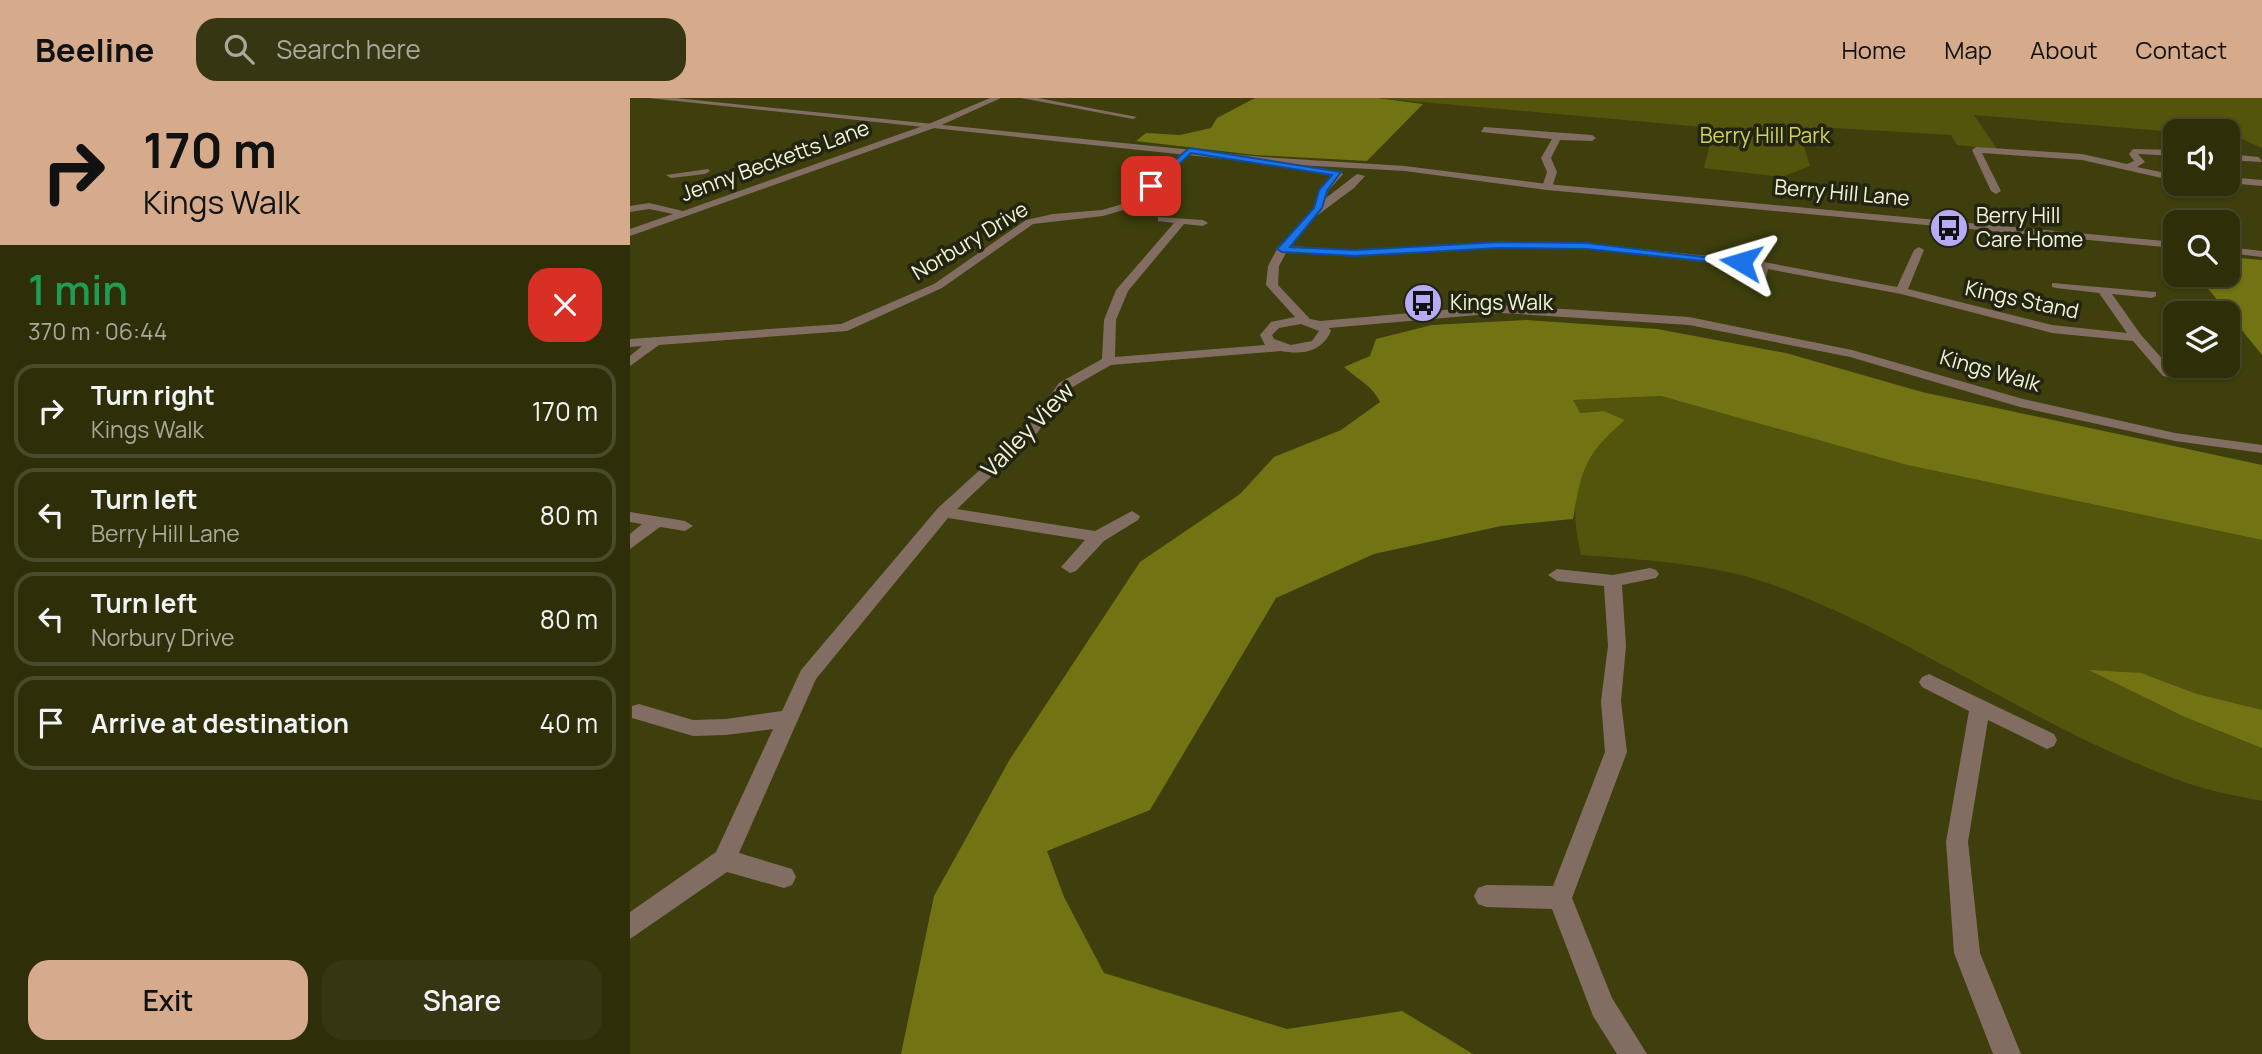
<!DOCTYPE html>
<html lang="en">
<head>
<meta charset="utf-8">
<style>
	body { margin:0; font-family:Manrope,sans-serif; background:#363712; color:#f1f3f6; height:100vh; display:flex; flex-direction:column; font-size:26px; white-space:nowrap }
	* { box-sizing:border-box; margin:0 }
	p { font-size:23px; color:#a7a99c }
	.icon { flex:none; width:38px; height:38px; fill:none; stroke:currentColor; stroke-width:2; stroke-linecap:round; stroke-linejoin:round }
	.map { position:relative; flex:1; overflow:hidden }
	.details { display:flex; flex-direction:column; background:#2e2f09; width:630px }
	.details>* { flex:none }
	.guide { background:#d6ab8b; color:#111; overflow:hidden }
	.tools { position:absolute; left:1533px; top:21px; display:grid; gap:14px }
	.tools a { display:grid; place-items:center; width:77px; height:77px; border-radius:14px; background:#2e2f09; box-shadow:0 2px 5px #0004,0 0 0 2px #494a2a; font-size:35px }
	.pin { position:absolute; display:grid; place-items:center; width:60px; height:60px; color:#fff; margin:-30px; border-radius:14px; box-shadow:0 4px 10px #0006 }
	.me { position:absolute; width:77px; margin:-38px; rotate:277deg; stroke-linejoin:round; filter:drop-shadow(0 0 5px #0008) }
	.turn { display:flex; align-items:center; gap:24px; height:147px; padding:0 28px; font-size:32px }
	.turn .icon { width:91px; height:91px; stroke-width:2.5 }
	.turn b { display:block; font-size:49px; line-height:60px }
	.round { display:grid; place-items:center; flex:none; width:74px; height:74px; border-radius:21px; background:#363712 }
	.summary { display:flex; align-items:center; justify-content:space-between; height:119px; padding:0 28px }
	h1 { font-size:42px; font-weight:600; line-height:52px; color:#1e9e55 }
	.action { display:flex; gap:14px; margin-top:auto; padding:14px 28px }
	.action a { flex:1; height:80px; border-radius:21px; background:#d6ab8b; color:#111; font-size:28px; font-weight:600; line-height:80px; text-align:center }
	.action a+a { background:#363712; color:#f1f3f6 }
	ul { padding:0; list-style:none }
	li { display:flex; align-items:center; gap:21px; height:94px; margin:0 14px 10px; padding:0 14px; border:4px solid #494a2a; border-radius:21px }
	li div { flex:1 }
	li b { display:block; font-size:26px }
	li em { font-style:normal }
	header { display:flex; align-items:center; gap:42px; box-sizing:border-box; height:98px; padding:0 35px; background:#d6ab8b; color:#111 }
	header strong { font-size:33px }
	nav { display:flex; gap:38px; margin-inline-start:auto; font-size:24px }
	.search { width:490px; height:63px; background:#363712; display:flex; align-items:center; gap:18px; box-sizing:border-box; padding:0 24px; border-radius:21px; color:#a7a99c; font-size:26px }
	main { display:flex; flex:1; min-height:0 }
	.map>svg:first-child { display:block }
</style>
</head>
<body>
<header>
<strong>Beeline</strong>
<div class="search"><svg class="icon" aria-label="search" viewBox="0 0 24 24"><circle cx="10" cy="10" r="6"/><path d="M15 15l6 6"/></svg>Search here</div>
<nav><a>Home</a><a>Map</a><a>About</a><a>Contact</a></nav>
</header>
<main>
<section class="details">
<div class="guide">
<div class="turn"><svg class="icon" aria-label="right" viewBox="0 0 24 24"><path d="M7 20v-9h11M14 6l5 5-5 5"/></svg><div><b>170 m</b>Kings Walk</div></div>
</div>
<div class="summary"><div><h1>1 min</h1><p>370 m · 06:44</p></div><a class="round" style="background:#d93025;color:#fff"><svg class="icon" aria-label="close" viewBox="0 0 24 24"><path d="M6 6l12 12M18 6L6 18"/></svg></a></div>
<ul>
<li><svg class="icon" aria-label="right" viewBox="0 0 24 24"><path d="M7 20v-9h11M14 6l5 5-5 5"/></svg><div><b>Turn right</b><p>Kings Walk</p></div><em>170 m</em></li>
<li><svg class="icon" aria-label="left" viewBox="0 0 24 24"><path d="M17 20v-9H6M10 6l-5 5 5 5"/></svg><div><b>Turn left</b><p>Berry Hill Lane</p></div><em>80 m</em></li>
<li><svg class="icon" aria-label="left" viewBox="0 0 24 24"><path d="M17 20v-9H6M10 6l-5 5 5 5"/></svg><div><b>Turn left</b><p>Norbury Drive</p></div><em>80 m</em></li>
<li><svg class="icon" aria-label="arrive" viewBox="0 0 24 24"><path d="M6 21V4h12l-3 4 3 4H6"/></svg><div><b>Arrive at destination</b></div><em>40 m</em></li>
</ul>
<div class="action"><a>Exit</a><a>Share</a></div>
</section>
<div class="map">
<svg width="1632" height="956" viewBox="0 0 1632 956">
	<rect width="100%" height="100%" fill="#3e3f0c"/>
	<!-- green -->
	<path fill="#54550d" d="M 747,0 L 1632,0 L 1632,50 L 1608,39 L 1598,38 L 1598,33 L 1545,34 L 1344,17 L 1367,51 L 1327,47 L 1321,37 L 1188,29 L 1194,46 L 1173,45 L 1180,68 L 1152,79 L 1074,70 L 1084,30 Z
		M 1031,298 L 1277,367 L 1632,442 L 1632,703 C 1608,698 1583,694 1560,686 C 1418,637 1294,545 1154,491 C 1092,466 1018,462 951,457 C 937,395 947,363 995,322 L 974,313 L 949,315 L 942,302 Z"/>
	<!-- forest -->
	<path fill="#727313" d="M 625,0 L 747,0 L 793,6 L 737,63 L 625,57 L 506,43 L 516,35 L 550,37 L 581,30 L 587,20 Z
		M 1598,159 L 1632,162 L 1632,257 L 1567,177 L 1598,177 Z
		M 896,222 L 1027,231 L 1156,255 L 1292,294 L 1632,367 L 1632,442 L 1277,367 L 1031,298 L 943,302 L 950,315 L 974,313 L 995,322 C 955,357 952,369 943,421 L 871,428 L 744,456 L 646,500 L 520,712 L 417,753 L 434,799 L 474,875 L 657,931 L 772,913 L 843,956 L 271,956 L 304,798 L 380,661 L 510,464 L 610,396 L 644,359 L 711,332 L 750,304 C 742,287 728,282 714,269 L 740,258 L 746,241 L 802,227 Z
		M 1459,572 L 1511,575 L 1567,596 L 1632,612 L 1632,650 L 1555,619 Z"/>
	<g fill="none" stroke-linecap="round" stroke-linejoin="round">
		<!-- minor -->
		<path fill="#826d62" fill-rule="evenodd" d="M 360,0 L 371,0 L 307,29 L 0,138 L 0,131 L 43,116 L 19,111 L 0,114 L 0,108 L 19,105 L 53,113 L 301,25 Z
			M 391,0 L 408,0 L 507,19 L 503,21 Z
			M 854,29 L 962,37 L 966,40 L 962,43 L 930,42 L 921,60 L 927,74 L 922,89 L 917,92 L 912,89 L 917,74 L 911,60 L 922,41 L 851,34 Z
			M 1346,49 L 1452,56 L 1497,66 L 1504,63 L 1499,56 L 1503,51 L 1545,52 L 1545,58 L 1508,56 L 1515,64 L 1507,69 L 1545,77 L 1545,83 L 1452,62 L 1352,55 L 1371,93 L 1366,96 L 1361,93 L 1342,52 Z
			M 556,51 L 563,53 L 507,108 L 473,118 L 403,126 L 312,190 L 217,233 L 29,247 L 0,268 L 0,258 L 12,248 L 0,249 L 0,241 L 211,226 L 304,186 L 396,122 L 423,116 L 472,112 L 499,104 Z
			M 1598,56 L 1629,59 L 1632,64 L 1598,62 Z
			M 78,71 L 80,73 L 75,76 L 41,80 L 36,77 Z
			M 708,73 L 713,76 L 698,93 L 696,100 L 727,76 L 735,78 L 724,90 L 685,119 L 660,148 L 725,152 L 870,144 L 957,145 L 1134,164 L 1267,189 L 1284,152 L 1289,149 L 1294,152 L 1278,191 L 1422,227 L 1497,235 L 1469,195 L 1426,190 L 1422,189 L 1422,185 L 1526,194 L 1526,198 L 1522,200 L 1482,196 L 1511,237 L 1545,275 L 1538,279 L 1533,278 L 1503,243 L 1422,235 L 1271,196 L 1138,171 L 1134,189 L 1128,192 L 1122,189 L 1128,170 L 957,151 L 870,150 L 725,158 L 656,155 L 649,168 L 648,187 L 680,221 L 690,223 L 871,207 L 1059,219 L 1222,252 L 1393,301 L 1545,335 L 1632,347 L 1632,355 L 1545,343 L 1390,309 L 1220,259 L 1059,227 L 871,215 L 699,230 L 701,233 C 692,254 672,257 651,253 L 481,267 L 439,291 L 407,335 L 327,411 L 465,433 L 502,413 L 510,418 L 508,422 L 474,443 L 446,473 L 440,475 L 431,469 L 455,442 L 318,420 L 186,581 L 109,755 L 162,771 L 166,779 L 162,787 L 154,790 L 97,774 L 0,841 L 0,814 L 86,754 L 143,631 L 96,637 L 63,638 L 2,620 L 2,608 L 9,606 L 63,622 L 96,621 L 152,613 L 171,572 L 308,410 L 397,329 L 429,285 L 472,261 L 474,222 L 486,192 L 544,125 L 528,123 L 528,119 L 573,122 L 578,125 L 573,128 L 554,126 L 498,193 L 486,222 L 485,259 L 635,247 L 630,237 L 641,224 L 665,219 L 636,187 L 638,168 L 647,151 L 683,110 L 690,90 ZM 671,226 L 689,233 L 682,243 L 661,247 L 644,241 L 642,237 L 649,230 Z
			M 1598,79 L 1632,82 L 1632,88 L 1598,85 Z
			M 0,414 L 55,423 L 63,428 L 55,433 L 30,429 L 0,451 L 0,436 L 12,426 L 0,424 Z
			M 1020,470 L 1026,472 L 1029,476 L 1026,480 L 992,487 L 996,548 L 991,603 L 997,654 L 942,800 L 982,900 L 1017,956 L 987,956 L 963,918 L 922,811 L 856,809 L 848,806 L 844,798 L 848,790 L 856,787 L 923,788 L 975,654 L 971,603 L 978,548 L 974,488 L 927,483 L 918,477 L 927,471 L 983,477 Z
			M 1299,576 L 1424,636 L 1427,642 L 1424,648 L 1417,651 L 1358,622 L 1338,744 L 1350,855 L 1391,956 L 1363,956 L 1324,855 L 1316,744 L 1339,613 L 1292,589 L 1289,584 L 1292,579 Z"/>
		<!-- tertiary -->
		<path fill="#826d62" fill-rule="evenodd" d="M 18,0 L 45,0 L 633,59 L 775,68 L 917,86 L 1545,144 L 1545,150 L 917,92 L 775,73 L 633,65 Z
			M 1598,149 L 1632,153 L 1632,159 L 1598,155 Z"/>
	</g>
	<!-- route -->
	<path fill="#1a73e8" stroke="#114b97" stroke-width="2" d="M 559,50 L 711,74 L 697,93 L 692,110 L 660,149 L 725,152 L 870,144 L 957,145 L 1116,164 L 1111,167 L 957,151 L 870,150 L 725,158 L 652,154 L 647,151 L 684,110 L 689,92 L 702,77 L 561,55 L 524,90 L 518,90 L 518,86 Z"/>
	<!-- icons -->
	<defs>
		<symbol id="bus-disc" viewBox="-11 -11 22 22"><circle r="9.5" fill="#b7abf8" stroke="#242510"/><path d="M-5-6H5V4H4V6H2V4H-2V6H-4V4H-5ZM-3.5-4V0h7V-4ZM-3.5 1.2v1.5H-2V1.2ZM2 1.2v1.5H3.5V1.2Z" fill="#111"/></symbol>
	</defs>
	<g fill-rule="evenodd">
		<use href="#bus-disc" x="1297" y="108" width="44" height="44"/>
		<use href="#bus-disc" x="771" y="183" width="44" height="44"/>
	</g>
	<g text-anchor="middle" stroke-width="7" stroke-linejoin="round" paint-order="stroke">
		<!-- far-park labels -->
		<g font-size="21" fill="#cfd25c" stroke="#242510">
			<text x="1135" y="45">Berry Hill Park</text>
		</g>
		<!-- far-street labels -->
		<g font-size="21" fill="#f3f5da" stroke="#242510">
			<text transform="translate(145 63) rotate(-20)" y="7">Jenny Becketts Lane</text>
			<text transform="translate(1212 95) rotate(5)" y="7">Berry Hill Lane</text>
			<text transform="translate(340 143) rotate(-31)" y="7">Norbury Drive</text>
			<text transform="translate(1392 202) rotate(12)" y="7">Kings Stand</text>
			<text transform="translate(1360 273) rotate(16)" y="7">Kings Walk</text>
		</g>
		<!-- far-poi labels -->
		<g font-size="21" fill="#f3f5da" stroke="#242510" text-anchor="start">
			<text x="1346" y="125">Berry Hill<tspan x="1346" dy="24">Care Home</tspan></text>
			<text x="820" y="212">Kings Walk</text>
		</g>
		<!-- street labels -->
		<g font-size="24" fill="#f3f5da" stroke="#242510">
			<text transform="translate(398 332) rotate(-46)" y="8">Valley View</text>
		</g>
	</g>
</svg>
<div class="tools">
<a><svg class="icon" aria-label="sound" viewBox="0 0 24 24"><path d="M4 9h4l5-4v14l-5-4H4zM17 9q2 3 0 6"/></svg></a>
<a><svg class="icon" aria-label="search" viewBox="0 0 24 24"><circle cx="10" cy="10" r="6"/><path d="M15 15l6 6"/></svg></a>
<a><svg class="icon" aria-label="layers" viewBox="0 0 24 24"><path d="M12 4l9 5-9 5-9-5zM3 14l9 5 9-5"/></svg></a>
</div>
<div class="pin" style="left:521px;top:88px;background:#d93025"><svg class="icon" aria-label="arrive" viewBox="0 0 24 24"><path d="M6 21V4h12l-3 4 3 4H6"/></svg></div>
<svg class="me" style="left:1111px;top:164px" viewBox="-20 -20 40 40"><path d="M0-17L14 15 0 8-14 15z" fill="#1a73e8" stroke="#fff" stroke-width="4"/></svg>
</div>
</main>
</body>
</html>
